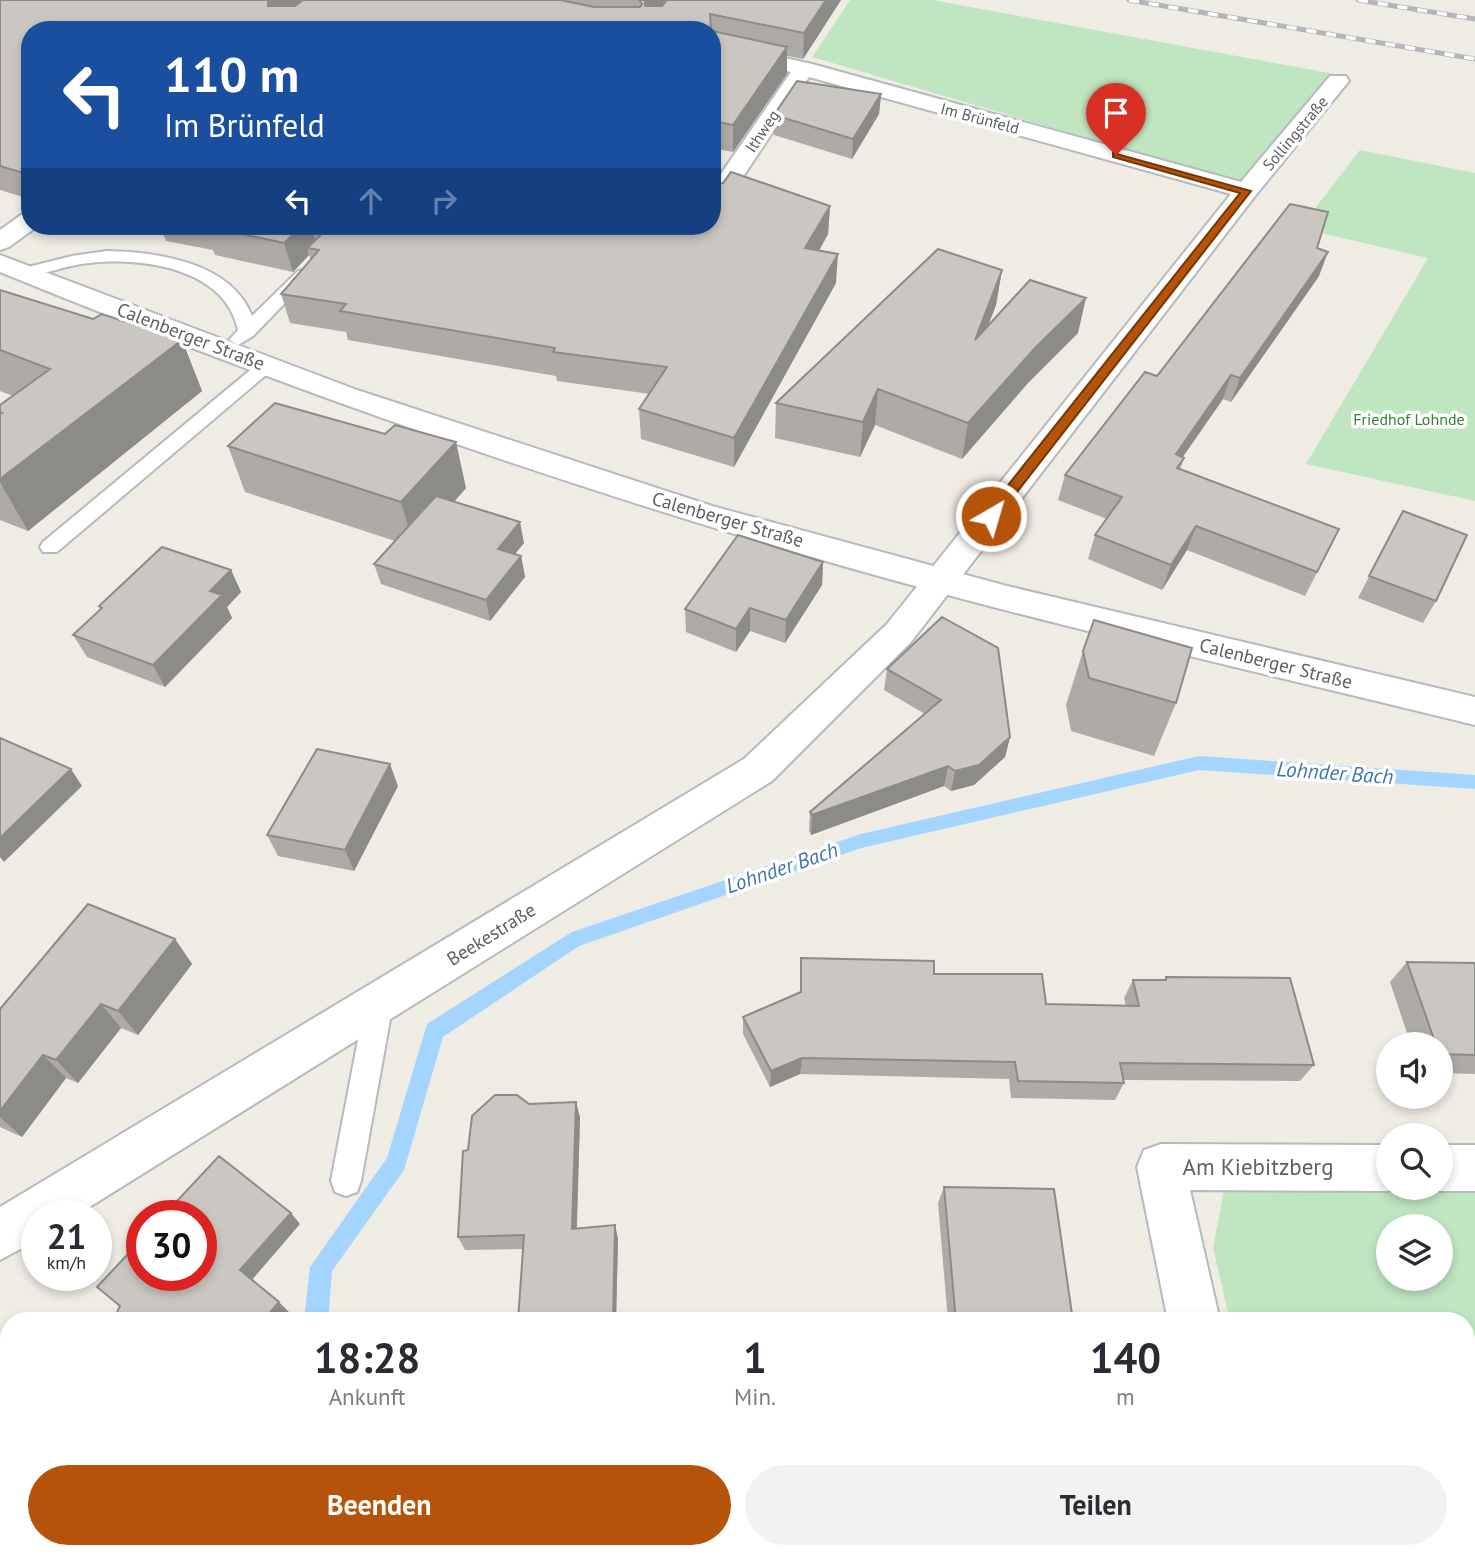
<!DOCTYPE html>
<html lang="de">
<head>
<meta charset="utf-8">
<style>
	body { margin:0; font-family:"PT Sans",sans-serif; background:#f2f2f3; color:#2b2b33; height:100vh; display:flex; flex-direction:column; font-size:26px; white-space:nowrap }
	* { box-sizing:border-box; margin:0 }
	p { font-size:23px; color:#7c7c81 }
	.icon { flex:none; width:38px; height:38px; fill:none; stroke:currentColor; stroke-width:2; stroke-linecap:round; stroke-linejoin:round }
	.map { position:relative; flex:1; overflow:hidden }
	.details { position:absolute; left:0px; top:1312px; width:1475px; height:247px; display:flex; flex-direction:column; background:#fff; border-radius:28px 28px 0 0; box-shadow:0 4px 10px #0003 }
	.details>* { flex:none }
	.guide { position:absolute; left:21px; top:21px; width:700px; height:214px; border-radius:28px; box-shadow:0 4px 10px #0003; background:#1a4fa0; color:#fff; overflow:hidden }
	.tools { position:absolute; left:1376px; top:1032px; display:grid; gap:14px }
	.tools a { display:grid; place-items:center; width:77px; height:77px; border-radius:50%; background:#fff; box-shadow:0 4px 10px #0003; font-size:35px }
	.speed { position:absolute; left:21px; top:1200px; display:flex; gap:14px; font-size:35px; font-weight:700; text-align:center }
	.speed>* { display:grid; place-content:center; width:91px; height:91px; border-radius:50%; background:#fff; box-shadow:0 4px 10px #0003; line-height:1 }
	.speed small { font-size:18px; font-weight:400 }
	.speed .limit { border:10px solid #d22; background:#fff; color:#111 }
	.pin { position:absolute; display:grid; place-items:center; width:60px; height:60px; color:#fff; margin:-72px -30px; border-radius:50% 50% 50% 0; rotate:-45deg; box-shadow:0 0 7px #0007 }
	.pin .icon { rotate:45deg }
	.me { position:absolute; width:77px; margin:-38px; rotate:38deg; stroke-linejoin:round; filter:drop-shadow(0 0 5px #0008) }
	.turn { display:flex; align-items:center; gap:24px; height:147px; padding:0 28px; font-size:32px }
	.turn .icon { width:91px; height:91px; stroke-width:2.5 }
	.turn b { display:block; font-size:49px; line-height:60px }
	.lanes { display:flex; align-items:center; height:66px; padding:0 28px; background:#0003; justify-content:center; gap:35px; direction:ltr }
	.lanes .off { opacity:.35 }
	.eta { display:flex; justify-content:space-evenly; align-items:center; height:119px; text-align:center }
	.eta b { font-size:42px; font-weight:800; line-height:49px }
	.cta { display:flex; gap:14px; margin-top:auto; padding:14px 28px }
	.cta a { flex:1; height:80px; border-radius:42px; background:#b45309; color:#fff; font-size:28px; font-weight:800; line-height:80px; text-align:center }
	.cta a+a { background:#f2f2f3; color:#2b2b33 }
	.map>svg:first-child { display:block }
</style>
</head>
<body>
<div class="map">
<svg width="1475" height="1558" viewBox="0 0 1475 1558">
	<rect width="100%" height="100%" fill="#eeece3"/>
	<!-- green -->
	<path fill="#c0e5c1" fill-rule="evenodd" d="M 850,0 L 932,0 L 1335,74 L 1239,183 L 812,57 Z
		M 1360,150 L 1475,173 L 1475,501 L 1306,464 L 1428,258 L 1300,228 Z
		M 1475,1184 L 1475,1543 L 1466,1543 L 1466,1321 L 1230,1321 L 1213,1248 L 1225,1185 L 1440,1188 ZM 1388,1227 L 1440,1227 L 1440,1279 L 1388,1279 Z"/>
	<g fill="none" stroke-linecap="round" stroke-linejoin="round">
		<!-- stream -->
		<path fill="#a4d5fe" fill-rule="evenodd" d="M 1199,756 L 1475,775 L 1475,789 L 1199,770 L 861,848 L 579,946 L 443,1037 L 404,1170 L 332,1271 L 328,1321 L 304,1321 L 310,1267 L 387,1158 L 427,1024 L 572,932 L 861,834 Z
			M 278,1550 L 304,1550 L 303,1558 L 277,1558 Z"/>
		<defs>
			<path id="service" d="M 107,251 C 157,252 231,262 252,316 L 298,271 L 304,270 L 312,275 L 253,336 L 238,345 L 229,340 L 238,330 C 225,268 142,257 89,263 C 68,265 47,273 26,278 L 18,273 L 20,269 L 72,256 Z
				M 267,360 L 273,361 L 276,365 L 273,369 L 57,552 L 43,552 L 40,547 L 43,542 L 261,361 Z
				M 379,990 L 389,994 L 393,1003 L 361,1181 L 357,1192 L 346,1196 L 335,1192 L 331,1181 L 365,1003 L 369,994 Z
				M 305,1550 L 341,1550 L 339,1558 L 303,1558 Z"/>
			<path id="minor" d="M 712,42 L 812,64 L 1241,182 L 1330,76 L 1346,76 L 1349,81 L 1255,196 L 911,642 L 772,781 L 75,1216 L 37,1216 L 37,1240 L 0,1260 L 0,1207 L 744,759 L 887,624 L 1231,194 L 809,77 L 721,210 L 712,212 L 712,187 L 791,72 L 712,54 Z
				M 30,213 L 30,226 L 38,226 L 9,247 L 0,250 L 0,230 L 21,215 Z
				M 1161,1144 L 1388,1145 L 1388,1188 L 1396,1188 L 1388,1191 L 1190,1190 L 1220,1321 L 1168,1321 L 1137,1167 L 1144,1150 Z
				M 1440,1145 L 1475,1145 L 1475,1191 L 1440,1191 L 1432,1188 L 1440,1188 Z
				M 1215,1550 L 1272,1550 L 1273,1558 L 1215,1558 Z"/>
			<path id="tertiary" d="M 0,255 L 357,390 L 712,506 L 1007,586 L 1475,697 L 1475,725 C 1251,670 1026,620 805,555 C 532,475 264,380 0,272 Z"/>
		</defs>
		<!-- service casing -->
		<use href="#service" stroke="#b6b9bd" stroke-width="4"/>
		<!-- minor casing -->
		<use href="#minor" stroke="#b6b9bd" stroke-width="4"/>
		<!-- tertiary casing -->
		<use href="#tertiary" stroke="#b6b9bd" stroke-width="4"/>
		<!-- service -->
		<use href="#service" fill="#fff" fill-rule="evenodd"/>
		<!-- minor -->
		<use href="#minor" fill="#fff" fill-rule="evenodd"/>
		<!-- tertiary -->
		<use href="#tertiary" fill="#fff" fill-rule="evenodd"/>
		<defs>
			<path id="rail" d="M 1129,0 L 1475,59
				M 1358,0 L 1475,19"/>
		</defs>
		<!-- rail casing -->
		<use href="#rail" stroke="#b4b5b5" stroke-width="5"/>
		<!-- rail -->
		<use href="#rail" stroke="#fff" stroke-width="3.5" stroke-dasharray="10" stroke-linecap="butt"/>
	</g>
	<!-- wall -->
	<path fill="#aeaaa6" d="M 0,0 L 841,0 L 803,59 L 787,56 L 787,74 L 733,152 L 712,148 L 712,30 L 30,30 L 30,199 L 0,190 Z
		M 881,94 L 879,114 L 852,159 L 774,135 L 774,115 Z
		M 830,206 L 828,234 L 819,251 L 836,283 L 734,467 L 641,439 L 639,409 L 650,394 L 557,381 L 556,376 L 348,340 L 346,332 L 290,323 L 281,294 L 311,260 L 309,255 L 293,272 L 215,255 L 213,250 L 166,241 L 163,234 L 122,226 L 712,226 Z
		M 1317,248 L 1319,276 L 1231,402 L 1223,399 L 1183,457 L 1184,458 L 1180,470 L 1339,529 L 1305,596 L 1187,550 L 1162,590 L 1088,559 L 1095,535 L 1107,519 L 1058,500 L 1065,475 L 1157,376 Z
		M 1002,270 L 996,305 L 988,326 L 1078,333 L 1027,384 L 962,459 L 875,425 L 860,457 L 775,438 L 776,403 Z
		M 0,290 L 93,319 L 182,340 L 202,391 L 28,531 L 0,520 L 0,405 L 13,396 L 0,391 Z
		M 228,446 L 466,488 L 454,502 L 524,543 L 514,554 L 521,556 L 525,577 L 490,621 L 381,584 L 374,564 L 395,541 L 245,492 Z
		M 1403,511 L 1436,601 L 1423,623 L 1358,598 Z
		M 823,562 L 822,585 L 785,643 L 750,631 L 736,652 L 686,632 L 685,609 Z
		M 231,570 L 241,592 L 227,607 L 232,618 L 165,687 L 87,657 L 73,635 L 100,610 L 99,606 Z
		M 1083,651 L 1176,703 L 1154,756 L 1071,731 L 1066,705 Z
		M 887,669 L 1010,737 L 1005,757 L 974,785 L 951,791 L 944,786 L 811,835 L 809,831 L 810,812 L 925,714 L 884,690 Z
		M 398,786 L 354,871 L 278,856 L 267,835 Z
		M 175,939 L 192,964 L 138,1035 L 121,1028 L 78,1083 L 66,1078 L 22,1137 L 0,1127 L 0,1009 Z
		M 801,958 L 934,974 L 1046,1004 L 1126,1006 L 1124,998 L 1133,980 L 1164,980 L 1166,977 L 1314,1065 L 1300,1081 L 1123,1080 L 1124,1083 L 1115,1100 L 1011,1098 L 1009,1079 L 800,1074 L 770,1087 L 743,1034 L 743,1017 L 800,992 Z
		M 1407,962 L 1475,963 L 1475,1074 L 1440,1073 L 1440,1045 L 1411,1045 L 1390,982 Z
		M 576,1102 L 580,1118 L 577,1229 L 615,1225 L 618,1239 L 616,1321 L 518,1321 L 523,1249 L 465,1250 L 458,1237 L 529,1104 Z
		M 944,1187 L 1073,1321 L 948,1321 L 938,1203 Z
		M 1054,1550 L 1145,1550 L 1146,1558 L 1055,1558 Z"/>
	<!-- shaded-wall -->
	<path fill="#8d8b87" d="M 271,0 L 310,0 L 275,28 L 268,6 L 268,2 Z
		M 647,0 L 671,0 L 646,28 L 645,2 Z
		M 826,0 L 841,0 L 803,59 L 804,33 Z
		M 787,47 L 787,74 L 733,152 L 733,125 Z
		M 881,94 L 879,114 L 852,159 L 853,139 Z
		M 830,206 L 828,234 L 804,277 L 805,248 Z
		M 302,226 L 311,226 L 317,247 L 307,248 L 309,255 L 293,272 L 284,243 Z
		M 1328,252 L 1319,276 L 1231,402 L 1240,378 Z
		M 838,254 L 836,283 L 734,467 L 734,438 Z
		M 1002,270 L 996,305 L 969,375 L 975,340 Z
		M 1086,298 L 1078,333 L 1027,384 L 962,459 L 968,423 L 1035,348 Z
		M 182,340 L 202,391 L 28,531 L 0,482 L 0,479 Z
		M 1231,375 L 1223,399 L 1167,479 L 1176,454 Z
		M 878,389 L 875,425 L 860,457 L 863,422 Z
		M 456,442 L 466,488 L 414,547 L 401,502 Z
		M 520,522 L 524,543 L 502,570 L 498,549 Z
		M 1196,526 L 1187,550 L 1162,590 L 1171,565 Z
		M 521,556 L 525,577 L 490,621 L 486,600 Z
		M 823,562 L 822,585 L 785,643 L 786,620 Z
		M 231,570 L 241,592 L 227,607 L 232,618 L 165,687 L 153,665 L 210,591 Z
		M 750,608 L 750,631 L 736,652 L 736,629 Z
		M 1010,737 L 1005,757 L 974,785 L 951,791 L 955,771 Z
		M 390,764 L 398,786 L 354,871 L 345,850 Z
		M 948,766 L 944,786 L 811,835 L 812,815 Z
		M 71,769 L 82,786 L 4,862 L 0,857 L 0,838 Z
		M 175,939 L 192,964 L 138,1035 L 118,1011 Z
		M 101,1004 L 121,1028 L 78,1083 L 56,1060 Z
		M 43,1055 L 66,1078 L 22,1137 L 0,1117 L 0,1111 Z
		M 802,1058 L 800,1074 L 770,1087 L 771,1071 Z
		M 576,1102 L 580,1118 L 576,1243 L 572,1229 Z
		M 291,1213 L 300,1224 L 251,1281 L 240,1270 Z
		M 615,1225 L 618,1239 L 616,1321 L 613,1321 Z
		M 279,1302 L 289,1312 L 282,1321 L 263,1321 Z
		M 419,1550 L 430,1550 L 429,1558 L 419,1554 Z"/>
	<!-- building -->
	<path fill="#cac6c1" stroke="#8d8b87" stroke-width="2" d="M 0,0 L 271,0 L 268,2 L 268,6 L 295,6 L 303,0 L 560,0 L 594,7 L 640,7 L 642,4 L 639,0 L 647,0 L 645,2 L 645,6 L 662,6 L 667,0 L 826,0 L 804,33 L 710,14 L 711,30 L 30,30 L 30,175 L 0,166 Z
		M 712,31 L 787,47 L 733,125 L 712,121 Z
		M 797,81 L 881,94 L 853,139 L 774,115 Z
		M 731,172 L 830,206 L 805,248 L 838,254 L 734,438 L 639,409 L 667,367 L 553,352 L 555,348 L 340,311 L 346,304 L 281,294 L 319,250 L 307,248 L 326,230 L 327,226 L 712,226 L 712,185 L 723,183 Z
		M 1290,204 L 1328,212 L 1317,248 L 1328,252 L 1240,378 L 1231,375 L 1176,454 L 1184,458 L 1177,468 L 1339,529 L 1317,572 L 1196,526 L 1171,565 L 1095,535 L 1122,497 L 1065,475 L 1145,372 L 1157,376 Z
		M 205,226 L 302,226 L 284,243 Z
		M 938,249 L 1002,270 L 975,340 L 1030,280 L 1086,298 L 1035,348 L 968,423 L 878,389 L 863,422 L 776,403 Z
		M 0,290 L 93,319 L 102,314 L 182,340 L 0,479 L 0,414 L 2,413 L 0,412 L 0,405 L 50,369 L 0,350 Z
		M 275,403 L 385,434 L 395,425 L 456,442 L 401,502 L 228,446 Z
		M 436,496 L 520,522 L 498,549 L 521,556 L 486,600 L 374,564 Z
		M 1403,511 L 1467,535 L 1436,601 L 1369,576 Z
		M 738,535 L 823,562 L 786,620 L 750,608 L 736,629 L 685,609 Z
		M 162,547 L 231,570 L 210,591 L 222,595 L 153,665 L 73,635 L 102,608 L 99,606 Z
		M 942,617 L 998,648 L 1010,737 L 979,765 L 955,771 L 948,766 L 812,815 L 810,812 L 941,700 L 887,669 Z
		M 1094,620 L 1192,648 L 1176,703 L 1089,678 L 1083,651 Z
		M 0,738 L 71,769 L 0,838 Z
		M 317,749 L 390,764 L 345,850 L 267,835 Z
		M 88,904 L 175,939 L 118,1011 L 101,1004 L 56,1060 L 43,1055 L 0,1111 L 0,1009 Z
		M 801,958 L 934,961 L 934,974 L 1042,974 L 1046,1004 L 1139,1006 L 1133,980 L 1166,980 L 1166,977 L 1290,978 L 1314,1065 L 1120,1063 L 1124,1083 L 1018,1081 L 1015,1062 L 802,1058 L 771,1071 L 743,1017 L 801,992 Z
		M 1407,962 L 1475,963 L 1475,1055 L 1440,1054 L 1440,1045 L 1436,1045 Z
		M 495,1095 L 517,1095 L 529,1104 L 576,1102 L 572,1229 L 615,1225 L 613,1321 L 518,1321 L 524,1235 L 458,1237 L 463,1151 L 468,1150 L 472,1116 Z
		M 219,1156 L 291,1213 L 240,1270 L 279,1302 L 263,1321 L 113,1321 L 120,1306 L 97,1287 L 142,1239 L 142,1276 L 201,1276 L 201,1216 L 163,1216 Z
		M 944,1187 L 1054,1189 L 1073,1321 L 956,1321 Z
		M 352,1550 L 419,1550 L 419,1554 L 466,1558 L 350,1558 Z
		M 1066,1550 L 1145,1550 L 1146,1558 L 1067,1558 Z"/>
	<!-- route -->
	<path fill="#b45309" stroke="#753606" stroke-width="2" d="M 1113,153 L 1251,191 L 996,519 L 986,519 L 986,513 L 1240,193 L 1113,157 Z"/>
	<g text-anchor="middle" stroke-width="7" stroke-linejoin="round" paint-order="stroke">
		<!-- far-street labels -->
		<g font-size="16" fill="#5c5f64" stroke="#fff">
			<text transform="translate(980 118) rotate(15)" y="6">Im Brünfeld</text>
			<text transform="translate(762 131) rotate(-56)" y="6">Ithweg</text>
			<text transform="translate(1295 133) rotate(-50)" y="6">Sollingstraße</text>
		</g>
		<!-- far-park labels -->
		<g font-size="16" fill="#35823a" stroke="#fff">
			<text x="1409" y="425">Friedhof Lohnde</text>
		</g>
		<!-- street labels -->
		<g font-size="19" fill="#5c5f64" stroke="#fff">
			<text transform="translate(191 336) rotate(21)" y="7">Calenberger Straße</text>
			<text transform="translate(728 519) rotate(16)" y="7">Calenberger Straße</text>
			<text transform="translate(1276 663) rotate(14)" y="7">Calenberger Straße</text>
			<text transform="translate(491 934) rotate(-32)" y="7">Beekestraße</text>
		</g>
		<!-- water labels -->
		<g font-size="21" font-style="italic" fill="#4175b0" stroke="#fff">
			<text transform="translate(1335 773) rotate(4)" y="7">Lohnder Bach</text>
			<text transform="translate(782 868) rotate(-19)" y="7">Lohnder Bach</text>
		</g>
		<!-- near-street labels -->
		<g font-size="23" fill="#5c5f64" stroke="#fff">
			<text x="1258" y="1175">Am Kiebitzberg</text>
		</g>
	</g>
</svg>
<div class="tools">
<a><svg class="icon" aria-label="sound" viewBox="0 0 24 24"><path d="M4 9h4l5-4v14l-5-4H4zM17 9q2 3 0 6"/></svg></a>
<a><svg class="icon" aria-label="search" viewBox="0 0 24 24"><circle cx="10" cy="10" r="6"/><path d="M15 15l6 6"/></svg></a>
<a><svg class="icon" aria-label="layers" viewBox="0 0 24 24"><path d="M12 4l9 5-9 5-9-5zM3 14l9 5 9-5"/></svg></a>
</div>
<div class="speed"><div>21<small>km/h</small></div><div class="limit">30</div></div>
<div class="pin" style="left:1116px;top:155px;background:#d93025"><svg class="icon" aria-label="arrive" viewBox="0 0 24 24"><path d="M6 21V4h12l-3 4 3 4H6"/></svg></div>
<svg class="me" style="left:991px;top:516px" viewBox="-20 -20 40 40"><circle r="17" fill="#b45309" stroke="#fff" stroke-width="3"/><path d="M0-11L8 9 0 5-8 9z" fill="#fff"/></svg>
<div class="guide">
<div class="turn"><svg class="icon" aria-label="left" viewBox="0 0 24 24"><path d="M17 20v-9H6M10 6l-5 5 5 5"/></svg><div><b>110 m</b>Im Brünfeld</div></div>
<div class="lanes"><svg class="icon" aria-label="left" viewBox="0 0 24 24"><path d="M17 20v-9H6M10 6l-5 5 5 5"/></svg><svg class="icon off" aria-label="ahead" viewBox="0 0 24 24"><path d="M12 20V5M6 11l6-6 6 6"/></svg><svg class="icon off" aria-label="right" viewBox="0 0 24 24"><path d="M7 20v-9h11M14 6l5 5-5 5"/></svg></div>
</div>
<section class="details">
<div class="eta">
<div><b>18:28</b><p>Ankunft</p></div>
<div><b>1</b><p>Min.</p></div>
<div><b>140</b><p>m</p></div>
</div>
<div class="cta"><a>Beenden</a><a>Teilen</a></div>
</section>
</div>
</body>
</html>
